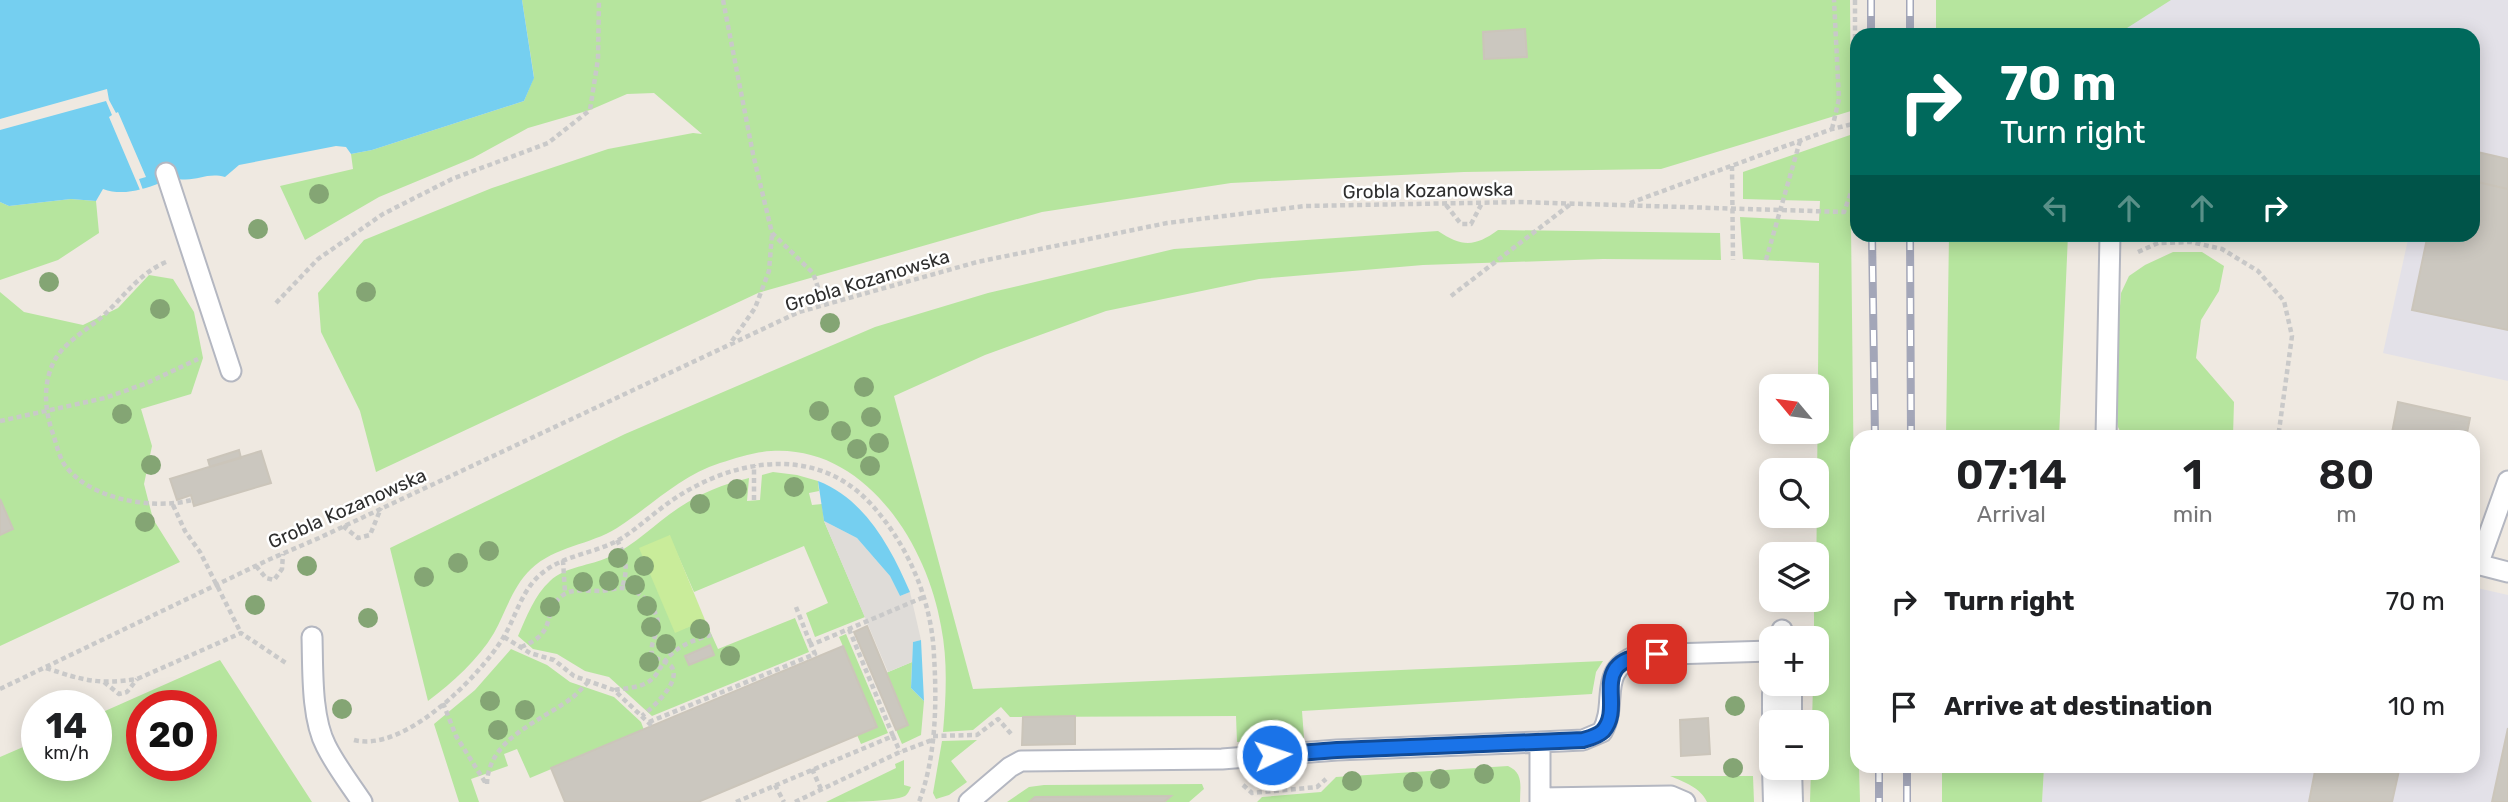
<!DOCTYPE html>
<html lang="en">
<head>
<meta charset="utf-8">
<style>
	body { margin:0; font-family:Rubik,sans-serif; background:#f6f6f6; color:#202124; height:100vh; display:flex; flex-direction:column; font-size:26px; white-space:nowrap }
	* { box-sizing:border-box; margin:0 }
	p { font-size:23px; color:#757577 }
	.icon { flex:none; width:38px; height:38px; fill:none; stroke:currentColor; stroke-width:2; stroke-linecap:round; stroke-linejoin:round }
	.map { position:relative; flex:1; overflow:hidden }
	.panel { position:absolute; left:1850px; top:430px; width:630px; height:343px; display:flex; flex-direction:column; background:#fff; border-radius:21px; box-shadow:0 4px 18px #0003 }
	.panel>* { flex:none }
	.guide { position:absolute; left:1850px; top:28px; width:630px; height:214px; border-radius:21px; box-shadow:0 4px 18px #0003; background:#00695c; color:#fff; overflow:hidden }
	.needle { width:46px; rotate:299deg }
	.tools { position:absolute; left:1759px; top:374px; display:grid; gap:14px }
	.tools a { display:grid; place-items:center; width:70px; height:70px; border-radius:14px; background:#fff; box-shadow:0 4px 18px #0003; font-size:35px }
	.speed { position:absolute; left:21px; top:690px; display:flex; gap:14px; font-size:35px; font-weight:700; text-align:center }
	.speed>* { display:grid; place-content:center; width:91px; height:91px; border-radius:50%; background:#fff; box-shadow:0 4px 18px #0003; line-height:1 }
	.speed small { font-size:18px; font-weight:400 }
	.speed .limit { border:10px solid #d22; background:#fff; color:#111 }
	.pin { position:absolute; display:grid; place-items:center; width:60px; height:60px; color:#fff; margin:-30px; border-radius:14px; box-shadow:0 4px 10px #0006 }
	.me { position:absolute; width:77px; margin:-38px; rotate:86deg; stroke-linejoin:round; filter:drop-shadow(0 0 5px #0008) }
	.turn { display:flex; align-items:center; gap:24px; height:147px; padding:0 35px; font-size:32px }
	.turn .icon { width:91px; height:91px; stroke-width:2.5 }
	.turn b { display:block; font-size:49px; line-height:60px }
	.lanes { display:flex; align-items:center; height:66px; padding:0 35px; background:#0003; justify-content:center; gap:35px; direction:ltr }
	.lanes .off { opacity:.35 }
	.eta { display:flex; justify-content:space-evenly; align-items:center; height:119px; text-align:center }
	.eta b { font-size:42px; font-weight:600; line-height:49px }
	ul { padding:0; list-style:none }
	li { display:flex; align-items:center; gap:21px; height:105px; padding:0 35px }
	li div { flex:1 }
	li b { display:block; font-size:26px }
	li em { font-style:normal }
	.map>svg:first-child { display:block }
</style>
</head>
<body>
<div class="map">
<svg width="2508" height="802" viewBox="0 0 2508 802">
	<rect width="100%" height="100%" fill="#efe9e1"/>
	<!-- industrial -->
	<path fill="#e3e1e8" d="M 1936,0 L 2508,0 L 2508,381 L 2383,353 L 2409,235 L 2473,234 L 2473,35 L 1936,35 Z
		M 2473,587 L 2508,595 L 2508,802 L 2042,802 L 2044,767 L 2473,766 Z"/>
	<!-- green -->
	<path fill="#b6e59e" fill-rule="evenodd" d="M 522,0 L 1850,0 L 1851,111 L 1661,169 L 1464,172 L 1231,183 L 1042,212 L 758,293 L 376,472 L 360,411 L 321,332 L 318,293 L 364,240 L 492,188 L 608,149 L 693,133 L 702,134 L 654,93 L 627,94 L 590,110 L 528,128 L 473,158 L 379,197 L 305,240 L 280,186 L 353,169 L 351,154 L 372,150 L 524,101 L 534,77 Z
		M 1936,0 L 2171,0 L 2116,35 L 1936,35 Z
		M 1850,135 L 1857,766 L 1859,767 L 1860,802 L 1810,802 L 1811,768 L 1816,768 L 1816,723 L 1812,723 L 1813,684 L 1816,684 L 1816,639 L 1814,639 L 1814,600 L 1816,600 L 1819,263 L 1743,259 L 1740,217 L 1819,221 L 1820,201 L 1743,199 L 1743,172 Z
		M 71,199 L 96,201 L 99,233 L 58,260 L 0,280 L 0,202 L 9,206 Z
		M 1498,230 L 1720,233 L 1721,260 L 1603,259 L 1423,265 L 1259,279 L 1106,311 L 985,355 L 894,396 L 973,689 L 1603,661 L 1596,672 L 1592,694 L 1302,711 L 1304,738 L 1237,742 L 1236,716 L 1010,717 L 1001,707 L 973,730 L 943,732 C 946,697 948,661 941,626 C 927,544 865,445 771,451 C 754,452 736,458 720,463 C 680,476 651,506 617,528 C 590,545 555,546 531,569 C 513,586 506,611 494,633 C 478,660 453,682 428,701 L 390,548 L 625,434 L 875,327 L 988,293 L 1174,249 L 1438,231 C 1462,247 1475,247 1498,230 Z
		M 1949,235 L 2068,235 L 2059,437 L 1946,437 Z
		M 2173,252 L 2202,252 L 2224,266 L 2219,291 L 2201,320 L 2196,358 L 2234,402 L 2233,436 L 2123,437 L 2118,427 L 2113,401 L 2121,293 L 2129,276 L 2145,265 Z
		M 149,275 L 173,279 L 194,312 L 203,358 L 191,394 L 141,409 L 152,446 L 144,484 L 153,519 L 180,562 L 0,646 L 0,292 L 24,312 L 83,325 L 118,308 Z
		M 773,472 L 797,475 L 818,481 L 819,491 L 809,493 L 812,505 L 822,504 L 824,521 L 865,617 L 815,637 L 806,613 L 828,603 L 804,546 L 694,592 L 669,535 L 675,632 L 705,620 L 718,649 L 795,618 L 809,652 L 652,716 L 609,677 L 585,671 L 557,654 L 533,649 L 518,636 C 527,616 534,596 550,581 C 566,566 590,566 609,557 C 636,545 655,523 680,507 C 701,493 724,484 749,478 L 747,501 L 760,500 L 762,475 Z
		M 846,634 L 888,733 L 861,744 L 857,735 L 877,726 L 839,637 Z
		M 511,649 L 547,665 L 570,682 L 614,697 L 641,722 L 644,730 L 530,778 L 517,749 L 504,754 L 508,766 L 471,779 L 479,802 L 459,802 L 434,724 L 475,690 Z
		M 220,660 L 312,802 L 0,802 L 0,757 L 37,741 L 37,765 L 96,765 L 96,715 ZM 142,705 L 201,705 L 201,765 L 142,765 Z
		M 912,662 L 911,688 L 924,701 L 921,735 L 902,744 L 896,730 L 908,724 L 886,673 Z
		M 977,740 L 951,761 L 967,782 L 949,795 L 936,799 L 933,793 L 942,741 Z
		M 904,760 L 904,785 L 911,787 C 909,791 908,794 905,796 C 894,802 841,802 826,802 L 896,768 L 895,764 Z
		M 1508,766 C 1524,773 1520,787 1520,802 L 1257,802 L 1262,797 L 1321,792 L 1336,777 Z
		M 1942,767 L 2044,767 L 2042,802 L 1942,802 Z
		M 1670,776 L 1753,776 L 1754,802 L 1707,802 C 1700,787 1684,782 1670,776 Z
		M 1202,784 L 1204,789 L 1189,802 L 1007,802 L 1029,787 L 1044,785 Z"/>
	<!-- pitch -->
	<path fill="#c9ec9a" d="M 670,535 L 705,620 L 675,633 L 639,548 Z"/>
	<!-- plaza -->
	<path fill="#dfdcd8" d="M 824,521 L 857,538 L 890,576 L 900,596 L 910,592 L 921,640 L 913,642 L 912,662 L 888,672 Z"/>
	<!-- water -->
	<path fill="#75cff0" d="M 0,0 L 522,0 L 534,78 L 524,101 L 372,150 L 351,154 L 346,147 L 336,146 L 239,165 L 225,177 C 206,172 198,182 178,179 L 174,167 L 158,174 L 160,183 C 142,190 122,196 103,189 L 96,201 L 71,199 L 9,206 L 0,202 Z
		M 818,481 C 865,499 891,548 910,592 L 900,596 L 890,576 L 857,538 L 824,521 Z
		M 921,640 L 924,701 L 911,688 L 913,642 Z"/>
	<!-- pier -->
	<path fill="#efe9e1" d="M 107,89 L 109,100 L 116,113 L 118,112 L 146,177 L 139,179 L 143,190 L 140,190 L 109,117 L 112,115 L 106,101 L 0,130 L 0,119 Z"/>
	<!-- building -->
	<path fill="#cbc7bf" stroke="#cbc5ba" stroke-width="2" d="M 1525,29 L 1527,57 L 1484,59 L 1483,32 Z
		M 2473,151 L 2508,159 L 2508,189 L 2473,181 Z
		M 2473,181 L 2508,189 L 2508,330 L 2412,310 L 2428,234 L 2473,234 Z
		M 2398,402 L 2470,418 L 2466,438 L 2391,438 Z
		M 239,450 L 241,458 L 210,467 L 208,460 Z
		M 261,451 L 271,483 L 194,506 L 191,495 L 177,500 L 170,479 Z
		M 0,499 L 13,529 L 0,535 Z
		M 867,626 L 908,725 L 896,730 L 854,632 Z
		M 710,645 L 714,655 L 689,665 L 685,656 Z
		M 843,646 L 877,727 L 698,802 L 565,802 L 551,768 Z
		M 1075,716 L 1075,744 L 1022,745 L 1023,717 Z
		M 1708,718 L 1710,754 L 1681,756 L 1680,720 Z
		M 2508,728 L 2508,802 L 2492,802 Z
		M 2316,766 L 2400,766 L 2392,802 L 2309,802 Z
		M 1171,796 L 1164,802 L 1029,802 L 1035,797 Z"/>
	<g fill="none" stroke-linecap="round" stroke-linejoin="round">
		<defs>
			<path id="service" d="M 166,173 L 231,371
				M 2106,438 L 2110,234
				M 2473,563 L 2508,572
				M 2478,565 L 2508,481
				M 1782,630 L 1782,639
				M 312,637 C 313,669 311,717 326,746 C 336,766 350,784 362,802
				M 1540,742 L 1583,740 L 1602,732 C 1619,702 1596,671 1638,655 L 1771,651
				M 969,802 L 1010,767 L 1021,761 L 1222,759 L 1337,750 L 1540,742 L 1540,798
				M 1540,802 L 1540,798 L 1671,796 L 1685,802"/>
			<path id="minor" d="M 1782,694 L 1782,723
				M 1782,768 L 1783,802"/>
		</defs>
		<!-- service casing -->
		<use href="#service" stroke="#b4b7c1" stroke-width="23"/>
		<!-- minor casing -->
		<use href="#minor" stroke="#b4b7c1" stroke-width="42"/>
		<!-- path -->
		<path stroke="#c9c9c9" stroke-width="4.5" stroke-dasharray="5 3.5" stroke-linecap="butt" d="M 723,0 L 753,154 L 772,233 L 813,273 L 824,305
			M 1832,129 L 1839,99 L 1834,0
			M 1732,166 L 1733,260
			M 1630,203 L 1832,129 L 1857,123
			M 1446,205 L 1461,224 L 1471,224 L 1482,203
			M 2138,252 L 2158,243 L 2191,242 L 2222,249 L 2258,271 L 2284,301 L 2292,336 L 2278,438
			M 1766,260 L 1800,141
			M 166,262 C 140,273 125,295 105,314 C 86,332 58,344 50,371 C 43,392 46,414 53,434 C 56,443 59,456 64,464 C 89,500 153,510 192,500
			M 1451,296 L 1572,203
			M 276,303 L 318,259 L 383,214 L 452,179 L 548,143 L 590,110 L 598,59 L 599,0
			M 732,341 L 755,308 L 769,271 L 772,234
			M 0,421 L 105,398 L 147,383 L 198,359
			M 754,500 L 754,465
			M 173,505 L 185,531 L 200,552 L 241,633
			M 343,526 L 358,538 L 370,535 L 381,508
			M 617,540 C 627,559 628,569 622,588
			M 563,560 L 565,593
			M 256,566 L 266,578 L 274,580 L 282,569 L 283,554
			M 796,607 L 811,645
			M 849,629 L 893,736
			M 504,637 L 530,653 L 554,660 L 574,676 L 614,690 L 652,726
			M 521,647 C 560,632 540,612 563,595 C 573,588 589,591 600,591 C 607,591 615,588 622,588 C 638,589 653,603 657,618 C 661,632 649,641 652,655 C 657,660 666,661 671,666 C 683,681 652,708 642,716
			M 46,668 C 82,680 98,685 137,679 L 241,633 L 286,663
			M 104,682 L 119,694 L 127,692 L 137,679
			M 0,689 L 268,560 L 319,538 L 799,312 L 977,262 L 1167,223 L 1305,206 L 1520,202 L 1844,212 L 1855,181 L 1855,156
			M 615,690 C 627,688 642,688 652,679 C 657,675 660,667 665,661 C 676,647 694,639 712,635
			M 443,703 L 456,736 L 485,782
			M 649,722 L 815,654 L 811,645 L 924,597
			M 933,736 L 977,735 L 998,719 L 1013,736
			M 354,740 C 404,753 479,677 503,638 C 516,617 521,591 541,574 C 564,554 596,554 622,538 C 641,526 658,509 677,497 C 737,458 817,446 870,503 C 908,544 932,601 934,656 C 937,703 936,757 919,802
			M 812,769 L 821,789
			M 487,784 C 488,738 542,721 573,697 C 579,692 584,686 589,681
			M 775,785 L 784,802
			M 1243,785 L 1252,793 L 1317,787 L 1326,779
			M 736,802 L 893,736 L 900,752
			M 795,802 L 900,752 L 932,740"/>
		<!-- service -->
		<use href="#service" stroke="#fff" stroke-width="19"/>
		<!-- minor -->
		<use href="#minor" stroke="#fff" stroke-width="38"/>
		<defs>
			<path id="rail" d="M 1871,0 L 1871,35
				M 1910,0 L 1910,35
				M 1872,234 L 1875,438
				M 1910,234 L 1911,438
				M 1879,766 L 1879,802
				M 1907,802 L 1907,766"/>
		</defs>
		<!-- rail casing -->
		<use href="#rail" stroke="#a3a6b8" stroke-width="8"/>
		<!-- rail -->
		<use href="#rail" stroke="#fff" stroke-width="5" stroke-dasharray="16" stroke-linecap="butt"/>
		<!-- path-bridge -->
		<path stroke="#c9c9c9" stroke-width="4.5" stroke-dasharray="5 3.5" stroke-linecap="butt" d="M 1855,0 L 1855,156"/>
	</g>
	<!-- trees -->
	<g fill="#84a574">
		<circle cx="319" cy="194" r="10"/>
		<circle cx="258" cy="229" r="10"/>
		<circle cx="49" cy="282" r="10"/>
		<circle cx="366" cy="292" r="10"/>
		<circle cx="160" cy="309" r="10"/>
		<circle cx="830" cy="323" r="10"/>
		<circle cx="864" cy="387" r="10"/>
		<circle cx="819" cy="411" r="10"/>
		<circle cx="122" cy="414" r="10"/>
		<circle cx="871" cy="417" r="10"/>
		<circle cx="841" cy="431" r="10"/>
		<circle cx="879" cy="443" r="10"/>
		<circle cx="857" cy="449" r="10"/>
		<circle cx="151" cy="465" r="10"/>
		<circle cx="870" cy="466" r="10"/>
		<circle cx="794" cy="487" r="10"/>
		<circle cx="737" cy="489" r="10"/>
		<circle cx="700" cy="504" r="10"/>
		<circle cx="145" cy="522" r="10"/>
		<circle cx="489" cy="551" r="10"/>
		<circle cx="618" cy="558" r="10"/>
		<circle cx="458" cy="563" r="10"/>
		<circle cx="307" cy="566" r="10"/>
		<circle cx="644" cy="566" r="10"/>
		<circle cx="424" cy="577" r="10"/>
		<circle cx="609" cy="581" r="10"/>
		<circle cx="583" cy="582" r="10"/>
		<circle cx="635" cy="585" r="10"/>
		<circle cx="255" cy="605" r="10"/>
		<circle cx="647" cy="606" r="10"/>
		<circle cx="550" cy="607" r="10"/>
		<circle cx="368" cy="618" r="10"/>
		<circle cx="651" cy="627" r="10"/>
		<circle cx="700" cy="629" r="10"/>
		<circle cx="666" cy="644" r="10"/>
		<circle cx="730" cy="656" r="10"/>
		<circle cx="649" cy="662" r="10"/>
		<circle cx="490" cy="701" r="10"/>
		<circle cx="1735" cy="706" r="10"/>
		<circle cx="342" cy="709" r="10"/>
		<circle cx="525" cy="710" r="10"/>
		<circle cx="498" cy="730" r="10"/>
		<circle cx="1733" cy="768" r="10"/>
		<circle cx="1484" cy="774" r="10"/>
		<circle cx="1440" cy="779" r="10"/>
		<circle cx="1352" cy="781" r="10"/>
		<circle cx="1413" cy="782" r="10"/>
	</g>
	<g fill="none" stroke-linecap="round" stroke-linejoin="round">
		<defs>
			<path id="route" d="M 1272,755 L 1337,750 L 1583,740 C 1590,738 1598,736 1603,731 C 1627,704 1582,658 1657,654"/>
		</defs>
		<!-- route casing -->
		<use href="#route" stroke="#114b97" stroke-width="18"/>
		<!-- route -->
		<use href="#route" stroke="#1a73e8" stroke-width="12"/>
	</g>
	<g text-anchor="middle" stroke-width="5" stroke-linejoin="round" paint-order="stroke">
		<!-- street labels -->
		<g font-size="19" fill="#2e2e2e" stroke="#fff">
			<text transform="translate(1428 190) rotate(-1)" y="7">Grobla Kozanowska</text>
			<text transform="translate(867 280) rotate(-17)" y="7">Grobla Kozanowska</text>
			<text transform="translate(347 508) rotate(-24)" y="7">Grobla Kozanowska</text>
		</g>
	</g>
</svg>
<div class="tools">
<a><svg class="needle" viewBox="-14 -14 28 28"><path d="M0-13l5 13h-10z" fill="#e53935"/><path d="M0 13l5-13h-10z" fill="#757577"/></svg></a>
<a><svg class="icon" aria-label="search" viewBox="0 0 24 24"><circle cx="10" cy="10" r="6"/><path d="M15 15l6 6"/></svg></a>
<a><svg class="icon" aria-label="layers" viewBox="0 0 24 24"><path d="M12 4l9 5-9 5-9-5zM3 14l9 5 9-5"/></svg></a>
<a>+</a>
<a>−</a>
</div>
<div class="speed"><div>14<small>km/h</small></div><div class="limit">20</div></div>
<div class="pin" style="left:1657px;top:654px;background:#d93025"><svg class="icon" aria-label="arrive" viewBox="0 0 24 24"><path d="M6 21V4h12l-3 4 3 4H6"/></svg></div>
<svg class="me" style="left:1272px;top:755px" viewBox="-20 -20 40 40"><circle r="17" fill="#1a73e8" stroke="#fff" stroke-width="3"/><path d="M0-11L8 9 0 5-8 9z" fill="#fff"/></svg>
<div class="guide">
<div class="turn"><svg class="icon" aria-label="right" viewBox="0 0 24 24"><path d="M7 20v-9h11M14 6l5 5-5 5"/></svg><div><b>70 m</b>Turn right</div></div>
<div class="lanes"><svg class="icon off" aria-label="left" viewBox="0 0 24 24"><path d="M17 20v-9H6M10 6l-5 5 5 5"/></svg><svg class="icon off" aria-label="ahead" viewBox="0 0 24 24"><path d="M12 20V5M6 11l6-6 6 6"/></svg><svg class="icon off" aria-label="ahead" viewBox="0 0 24 24"><path d="M12 20V5M6 11l6-6 6 6"/></svg><svg class="icon" aria-label="right" viewBox="0 0 24 24"><path d="M7 20v-9h11M14 6l5 5-5 5"/></svg></div>
</div>
<section class="panel">
<div class="eta">
<div><b>07:14</b><p>Arrival</p></div>
<div><b>1</b><p>min</p></div>
<div><b>80</b><p>m</p></div>
</div>
<ul>
<li><svg class="icon" aria-label="right" viewBox="0 0 24 24"><path d="M7 20v-9h11M14 6l5 5-5 5"/></svg><div><b>Turn right</b></div><em>70 m</em></li>
<li><svg class="icon" aria-label="arrive" viewBox="0 0 24 24"><path d="M6 21V4h12l-3 4 3 4H6"/></svg><div><b>Arrive at destination</b></div><em>10 m</em></li>
</ul>
</section>
</div>
</body>
</html>
